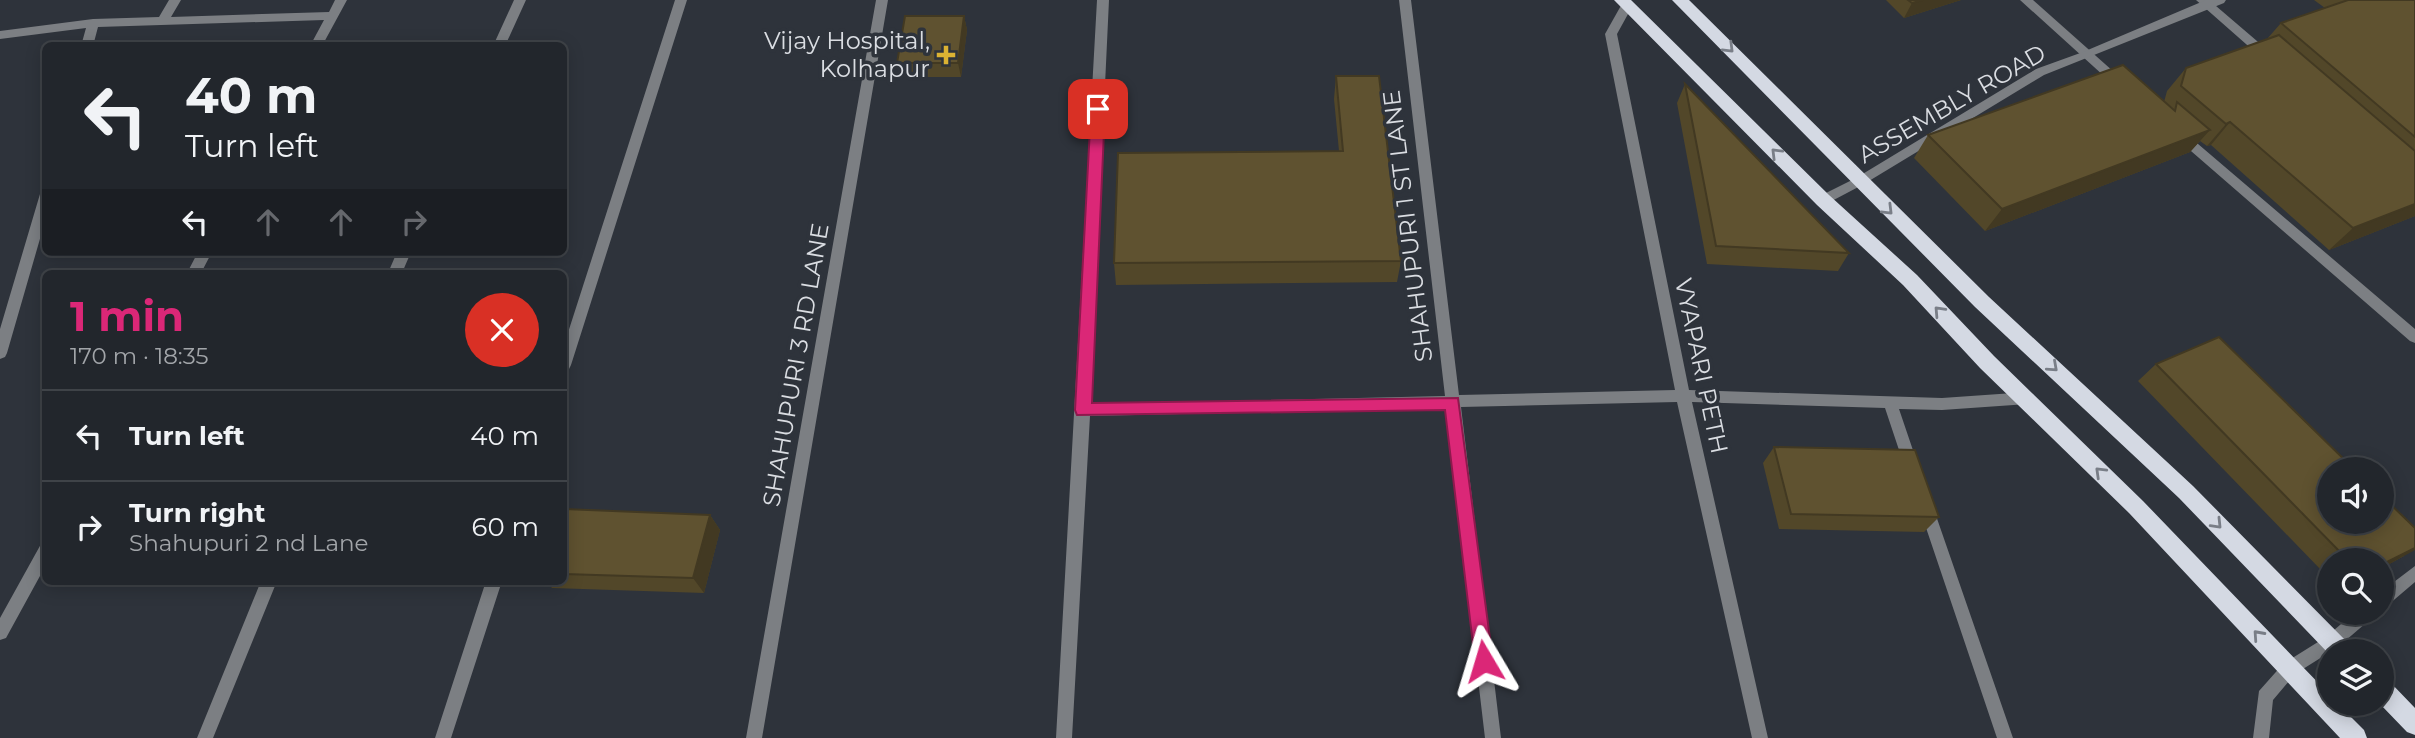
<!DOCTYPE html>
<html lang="en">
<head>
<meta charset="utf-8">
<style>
	body { margin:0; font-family:Montserrat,sans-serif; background:#2e3238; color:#f1f3f6; height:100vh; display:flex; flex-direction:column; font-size:26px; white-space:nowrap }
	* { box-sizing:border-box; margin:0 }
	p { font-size:23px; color:#a2a5a9 }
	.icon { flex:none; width:38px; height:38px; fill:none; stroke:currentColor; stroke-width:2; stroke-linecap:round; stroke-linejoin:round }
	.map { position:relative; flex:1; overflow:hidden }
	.sheet { position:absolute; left:42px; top:270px; width:525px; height:315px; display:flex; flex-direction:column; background:#22262c; border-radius:10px; box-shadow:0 4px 18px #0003,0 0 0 2px #3f4348 }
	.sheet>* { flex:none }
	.hud { position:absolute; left:42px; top:42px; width:525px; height:214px; border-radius:10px; box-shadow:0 4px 18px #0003,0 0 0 2px #3f4348; background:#22262c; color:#f1f3f6; overflow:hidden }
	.buttons { position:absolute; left:2317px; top:457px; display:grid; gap:14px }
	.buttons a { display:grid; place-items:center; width:77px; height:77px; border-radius:50%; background:#22262c; box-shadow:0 4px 18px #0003,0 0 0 2px #3f4348; font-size:35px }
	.pin { position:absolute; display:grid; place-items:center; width:60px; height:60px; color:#fff; margin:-30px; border-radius:14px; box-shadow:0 4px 10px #0006 }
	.me { position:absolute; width:77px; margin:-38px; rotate:353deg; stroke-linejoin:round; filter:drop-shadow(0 0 5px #0008) }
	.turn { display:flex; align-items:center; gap:24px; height:147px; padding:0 28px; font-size:32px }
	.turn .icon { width:91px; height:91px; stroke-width:2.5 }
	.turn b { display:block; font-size:49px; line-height:60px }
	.lanes { display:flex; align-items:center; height:66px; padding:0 28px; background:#0003; justify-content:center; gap:35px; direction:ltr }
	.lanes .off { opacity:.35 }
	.round { display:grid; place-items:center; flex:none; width:74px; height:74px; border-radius:37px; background:#2e3238 }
	.head { display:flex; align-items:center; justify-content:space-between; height:119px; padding:0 28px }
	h1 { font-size:42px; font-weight:700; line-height:52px; color:#db2777 }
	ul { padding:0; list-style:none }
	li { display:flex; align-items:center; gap:21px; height:91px; padding:0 28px; border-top:2px solid #3f4348 }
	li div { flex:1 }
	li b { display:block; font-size:26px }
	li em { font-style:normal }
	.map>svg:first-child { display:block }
</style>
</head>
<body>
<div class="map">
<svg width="2415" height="738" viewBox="0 0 2415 738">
	<rect width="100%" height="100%" fill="#2e333b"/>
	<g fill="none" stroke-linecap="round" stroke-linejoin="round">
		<!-- minor -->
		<path fill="#7c7f83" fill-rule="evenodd" d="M 169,0 L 181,0 L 171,17 L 329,12 L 335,0 L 347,0 L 322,46 L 310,46 L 324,20 L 98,27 L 93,46 L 81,46 L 86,28 L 0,39 L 0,31 L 93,19 L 159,17 Z
			M 514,0 L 526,0 L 505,46 L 493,46 Z
			M 675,0 L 687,0 L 571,365 L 569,369 L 564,371 L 564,345 Z
			M 876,0 L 888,0 L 762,738 L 746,738 Z
			M 1097,0 L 1109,0 L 1090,404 L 1445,396 L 1399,0 L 1411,0 L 1459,395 L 1675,390 L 1605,34 L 1623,2 L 1627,1 L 1633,5 L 1617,34 L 1689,390 L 1942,398 L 2028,392 L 2033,394 L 2035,398 L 2033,402 L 2028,404 L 1942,410 L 1899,409 L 1919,468 L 1917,473 L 1912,474 L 1907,473 L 1905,468 L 1885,408 L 1692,402 L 1768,738 L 1752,738 L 1677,402 L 1461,407 L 1501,738 L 1485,738 L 1446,408 L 1090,416 L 1072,738 L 1056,738 Z
			M 2020,0 L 2033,0 L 2123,80 L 2125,83 L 2123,86 L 2115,86 Z
			M 2196,0 L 2209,0 L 2271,53 L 2271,59 L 2263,59 Z
			M 2180,130 L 2184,132 L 2415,329 L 2415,343 L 2410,341 L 2176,138 L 2174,135 L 2176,132 Z
			M 46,189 L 46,218 L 7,353 L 5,357 L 0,359 L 0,329 L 40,194 Z
			M 198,252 L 212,252 L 201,273 L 187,273 Z
			M 397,252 L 411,252 L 402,273 L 388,273 Z
			M 1926,500 L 1931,502 L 1933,507 L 2013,738 L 1997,738 L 1919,507 L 1921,502 Z
			M 46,542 L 46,565 L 6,638 L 0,640 L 0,618 L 41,544 Z
			M 2415,566 L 2415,582 L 2388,605 L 2382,607 L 2382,591 Z
			M 261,581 L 277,581 L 213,738 L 197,738 Z
			M 486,581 L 502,581 L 451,738 L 435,738 Z
			M 2355,612 L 2375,612 L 2373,617 L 2338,647 L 2295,674 L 2273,700 L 2269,738 L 2253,738 L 2259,691 L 2283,664 L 2326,637 Z"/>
		<!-- tertiary -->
		<path fill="#7c7f83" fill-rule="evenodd" d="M 2206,0 L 2226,0 L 2224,3 L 2044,75 L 1864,184 L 1828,203 L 1823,205 L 1817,200 L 1818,197 L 1856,178 L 2036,69 L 2083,52 Z"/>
		<!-- trunk -->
		<path fill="#d4d9e3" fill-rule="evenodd" d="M 1614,0 L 1631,0 L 1829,195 L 1917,275 L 1994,356 L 2143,501 L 2329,694 L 2329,704 L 2338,704 L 2364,730 L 2367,738 L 2340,738 L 2129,513 L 1980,368 L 1903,285 L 1817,205 Z
			M 1672,0 L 1689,0 L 1989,297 L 2193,486 L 2349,644 L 2352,651 L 2329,651 L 2329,654 L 2179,498 L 1975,307 Z
			M 2382,679 L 2390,682 L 2415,708 L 2415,735 L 2407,732 L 2380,704 Z"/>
	</g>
	<!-- wall -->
	<path fill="#524729" d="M 1886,0 L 1961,0 L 1904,18 Z
		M 2314,0 L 2415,0 L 2415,216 L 2329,250 L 2211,145 L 2207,146 L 2200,141 L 2190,152 L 1985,231 L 1914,158 L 1928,135 L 2164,102 L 2167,91 L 2186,68 L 2267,39 L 2281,23 L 2325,8 Z
		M 964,16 L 967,30 L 961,77 L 900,77 L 897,63 Z
		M 1336,76 L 1401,261 L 1397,282 L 1116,285 L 1114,263 L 1339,151 L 1334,99 Z
		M 1685,84 L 1849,253 L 1838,271 L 1707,264 L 1677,103 Z
		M 2156,364 L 2404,556 L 2382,568 L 2382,560 L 2329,560 L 2329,573 L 2322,571 L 2138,381 Z
		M 1774,447 L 1939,517 L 1924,532 L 1779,529 L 1763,463 Z
		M 564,509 L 710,515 L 720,530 L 704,593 L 552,588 L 546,581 L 564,581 Z"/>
	<!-- shaded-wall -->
	<path fill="#423922" d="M 1923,0 L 1961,0 L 1904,18 L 1912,3 Z
		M 964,16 L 967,30 L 961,77 L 958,63 Z
		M 2230,122 L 2211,145 L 2207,146 L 2226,124 Z
		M 2210,130 L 2190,152 L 1985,231 L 2002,209 Z
		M 2415,204 L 2415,216 L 2329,250 L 2353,228 Z
		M 710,515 L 720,530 L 704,593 L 693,578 Z
		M 2415,548 L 2415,550 L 2382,568 L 2382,565 Z"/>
	<!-- building -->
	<path fill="#5f5230" stroke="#423922" stroke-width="2" d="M 1908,0 L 1923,0 L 1912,3 Z
		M 2348,0 L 2415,0 L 2415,137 L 2281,23 Z
		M 905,16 L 964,16 L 958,63 L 897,63 Z
		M 2279,35 L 2415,151 L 2415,204 L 2353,228 L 2230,122 L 2226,124 L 2181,86 L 2186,68 Z
		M 2123,65 L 2175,111 L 2177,102 L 2210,130 L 2002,209 L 1928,135 Z
		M 1336,76 L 1379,76 L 1401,261 L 1114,263 L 1118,153 L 1343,151 Z
		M 1685,84 L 1849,253 L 1716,246 Z
		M 2219,337 L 2354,469 L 2329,469 L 2329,522 L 2382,522 L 2382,496 L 2415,528 L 2415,548 L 2385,563 L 2382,563 L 2382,560 L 2366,560 L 2345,557 L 2156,364 Z
		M 1774,447 L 1915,450 L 1939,517 L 1791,514 Z
		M 564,509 L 710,515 L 693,578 L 564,574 Z"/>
	<!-- one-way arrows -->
	<defs><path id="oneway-chevron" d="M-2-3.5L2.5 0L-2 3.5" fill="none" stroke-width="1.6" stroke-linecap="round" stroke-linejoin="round" transform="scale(1.75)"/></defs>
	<g stroke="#797e87">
		<use href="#oneway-chevron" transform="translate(1729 48) rotate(45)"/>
		<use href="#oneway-chevron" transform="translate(1776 153) rotate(-135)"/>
		<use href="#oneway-chevron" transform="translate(1888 210) rotate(45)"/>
		<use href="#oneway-chevron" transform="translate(1939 311) rotate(-133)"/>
		<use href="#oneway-chevron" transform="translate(2053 367) rotate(42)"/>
		<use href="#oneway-chevron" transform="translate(2100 472) rotate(-136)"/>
		<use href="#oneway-chevron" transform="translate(2217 524) rotate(46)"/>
		<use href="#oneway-chevron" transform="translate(2258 635) rotate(-132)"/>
	</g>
	<!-- route -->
	<path fill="#db2777" stroke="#8e194d" stroke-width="2" d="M 1098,104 L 1105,109 L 1092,403 L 1458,398 L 1493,661 L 1490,667 L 1484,669 L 1477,667 L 1475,661 L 1445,410 L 1077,415 L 1075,410 L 1091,109 Z"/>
	<!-- markers -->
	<path fill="#dbb233" stroke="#2e333b" stroke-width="2.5" d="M942.5 44.5h7v7h7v7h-7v7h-7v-7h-7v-7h7z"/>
	<g text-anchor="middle" stroke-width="7" stroke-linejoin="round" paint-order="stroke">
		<!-- poi labels -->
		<g font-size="24" fill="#dadde2" stroke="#2e333b" text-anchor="end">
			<text x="930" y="49">Vijay Hospital,<tspan x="930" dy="28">Kolhapur</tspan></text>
		</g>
		<!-- street labels -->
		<g font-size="24" fill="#dadde2" stroke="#2e333b">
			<text transform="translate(1952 104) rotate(-30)" y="8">ASSEMBLY ROAD</text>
			<text transform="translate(1408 226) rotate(-97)" y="8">SHAHUPURI 1 ST LANE</text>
			<text transform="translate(796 365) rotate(-80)" y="8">SHAHUPURI 3 RD LANE</text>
			<text transform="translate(1701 366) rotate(78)" y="8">VYAPARI PETH</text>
		</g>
	</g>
</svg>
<div class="buttons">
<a><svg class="icon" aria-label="sound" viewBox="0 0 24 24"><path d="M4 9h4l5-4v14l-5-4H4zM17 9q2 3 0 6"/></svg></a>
<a><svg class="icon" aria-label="search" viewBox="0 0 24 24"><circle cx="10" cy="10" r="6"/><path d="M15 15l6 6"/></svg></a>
<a><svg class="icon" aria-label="layers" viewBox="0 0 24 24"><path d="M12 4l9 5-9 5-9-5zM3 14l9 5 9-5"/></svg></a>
</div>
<div class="pin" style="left:1098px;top:109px;background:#d93025"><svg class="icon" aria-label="arrive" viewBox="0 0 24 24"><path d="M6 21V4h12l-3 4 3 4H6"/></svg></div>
<svg class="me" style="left:1484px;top:661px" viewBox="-20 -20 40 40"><path d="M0-17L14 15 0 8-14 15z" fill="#db2777" stroke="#fff" stroke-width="4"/></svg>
<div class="hud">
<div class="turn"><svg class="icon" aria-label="left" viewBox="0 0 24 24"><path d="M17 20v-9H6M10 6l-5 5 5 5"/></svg><div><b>40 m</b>Turn left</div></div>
<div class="lanes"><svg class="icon" aria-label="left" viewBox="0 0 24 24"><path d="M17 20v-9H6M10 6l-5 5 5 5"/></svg><svg class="icon off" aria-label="ahead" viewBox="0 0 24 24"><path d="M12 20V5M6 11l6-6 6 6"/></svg><svg class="icon off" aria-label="ahead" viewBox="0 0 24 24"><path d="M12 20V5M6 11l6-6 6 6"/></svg><svg class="icon off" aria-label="right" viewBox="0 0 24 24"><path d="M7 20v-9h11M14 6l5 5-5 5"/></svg></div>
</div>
<section class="sheet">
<div class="head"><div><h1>1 min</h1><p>170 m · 18:35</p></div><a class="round" style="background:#d93025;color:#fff"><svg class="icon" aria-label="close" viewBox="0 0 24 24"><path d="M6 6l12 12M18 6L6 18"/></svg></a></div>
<ul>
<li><svg class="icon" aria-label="left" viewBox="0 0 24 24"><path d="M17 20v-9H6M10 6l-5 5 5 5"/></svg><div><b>Turn left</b></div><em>40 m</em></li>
<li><svg class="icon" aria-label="right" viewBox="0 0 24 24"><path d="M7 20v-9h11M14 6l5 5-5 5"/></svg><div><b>Turn right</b><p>Shahupuri 2 nd Lane</p></div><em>60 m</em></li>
</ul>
</section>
</div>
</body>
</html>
